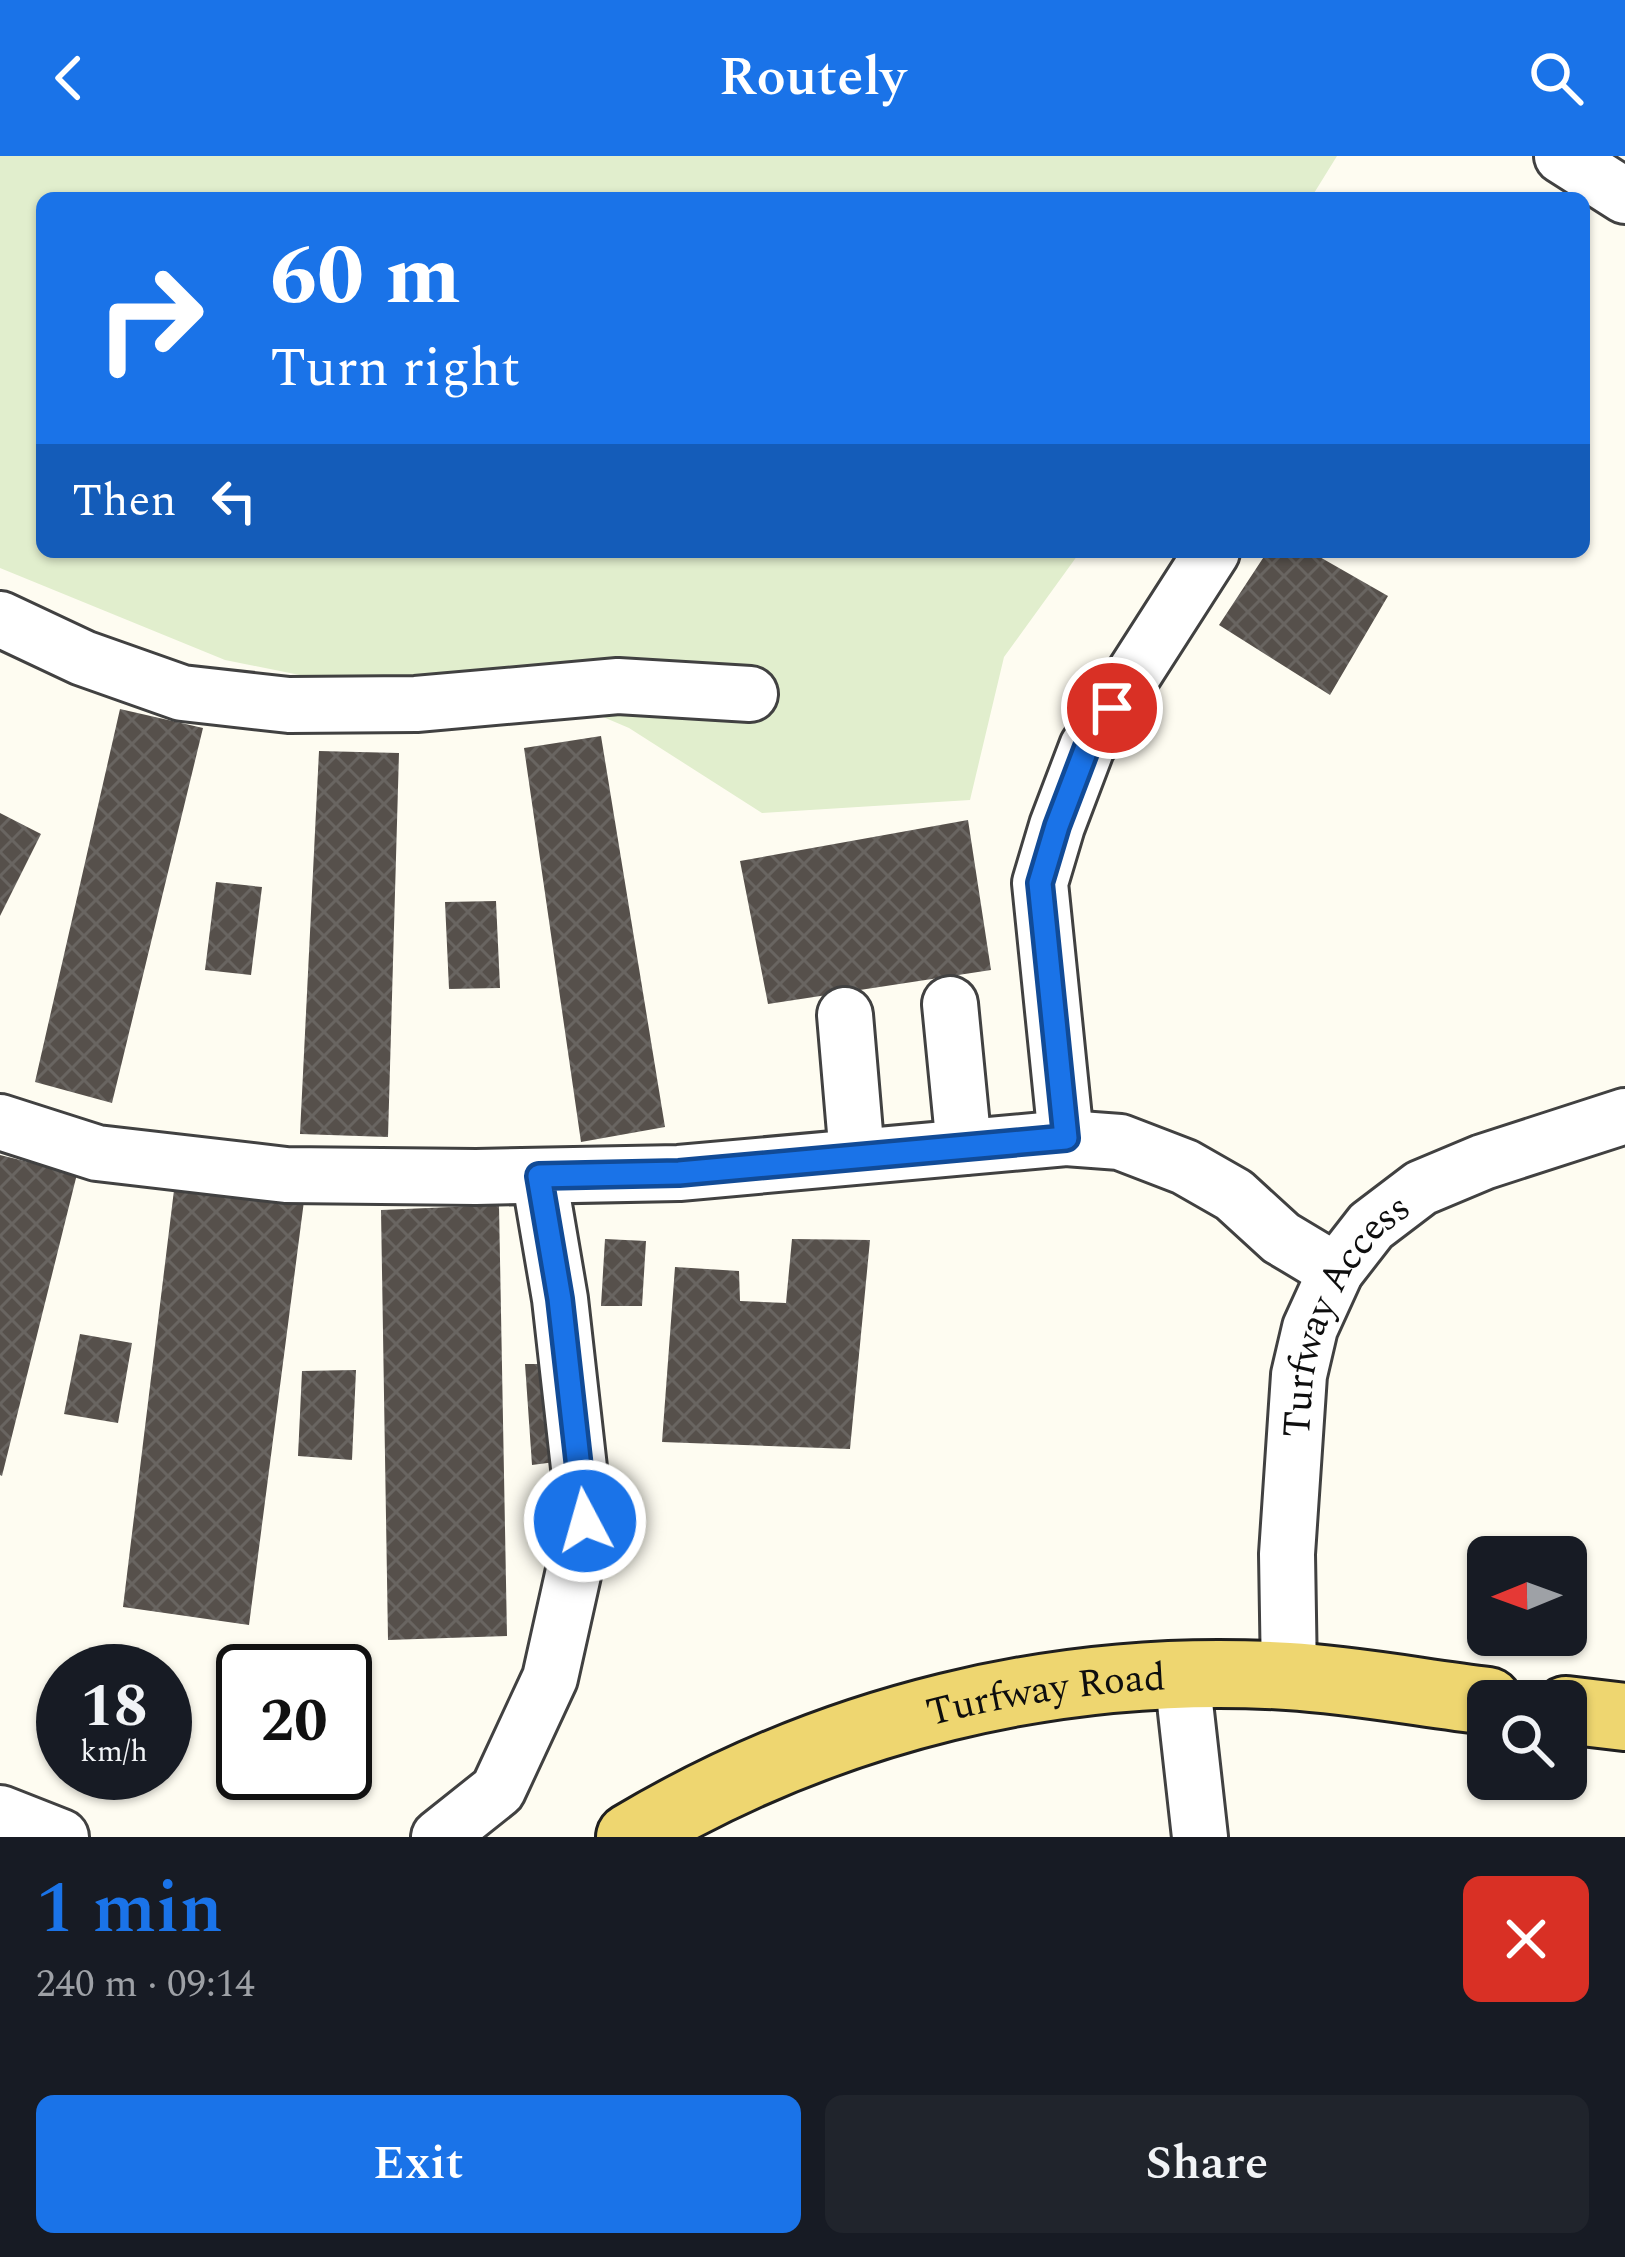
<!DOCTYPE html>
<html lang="en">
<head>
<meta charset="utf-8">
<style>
	body { margin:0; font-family:Spectral,serif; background:#20242c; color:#f1f3f6; height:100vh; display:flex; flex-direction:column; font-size:45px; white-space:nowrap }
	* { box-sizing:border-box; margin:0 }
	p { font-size:39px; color:#9ea1a6 }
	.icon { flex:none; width:66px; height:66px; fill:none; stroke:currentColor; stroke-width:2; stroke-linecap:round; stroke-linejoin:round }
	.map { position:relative; height:1681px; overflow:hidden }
	.panel { display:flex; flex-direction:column; background:#171b24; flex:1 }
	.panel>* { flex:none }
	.banner { position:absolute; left:36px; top:36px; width:1554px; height:366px; border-radius:18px; box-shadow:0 3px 9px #0004; background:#1a73e8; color:#fff; overflow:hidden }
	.needle { width:78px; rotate:269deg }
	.buttons { position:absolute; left:1467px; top:1380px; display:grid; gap:24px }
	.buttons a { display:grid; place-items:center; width:120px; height:120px; border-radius:18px; background:#171b24; box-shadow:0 3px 9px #0004; font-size:60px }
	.speed { position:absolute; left:36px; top:1488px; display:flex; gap:24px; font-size:60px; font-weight:700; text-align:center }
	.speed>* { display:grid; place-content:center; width:156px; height:156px; border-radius:50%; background:#171b24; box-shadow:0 3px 9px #0004; line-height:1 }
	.speed small { font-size:30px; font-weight:400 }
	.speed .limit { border:6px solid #111; border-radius:18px; background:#fff; color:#111 }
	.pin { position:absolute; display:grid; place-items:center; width:102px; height:102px; color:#fff; margin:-51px; border:6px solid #fff; border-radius:50%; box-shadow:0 3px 12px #0007 }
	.me { position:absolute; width:132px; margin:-66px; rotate:354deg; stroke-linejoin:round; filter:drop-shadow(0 0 9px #0008) }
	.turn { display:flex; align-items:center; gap:42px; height:252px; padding:0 36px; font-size:54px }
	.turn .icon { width:156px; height:156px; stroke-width:2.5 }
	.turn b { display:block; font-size:84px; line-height:102px }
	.then { display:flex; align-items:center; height:114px; padding:0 36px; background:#0003; gap:24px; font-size:45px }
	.round { display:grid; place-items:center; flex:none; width:126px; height:126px; border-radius:18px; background:#20242c }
	.head { display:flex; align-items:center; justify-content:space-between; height:204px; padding:0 36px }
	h1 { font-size:72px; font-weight:600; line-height:90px; color:#1a73e8 }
	.button { display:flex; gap:24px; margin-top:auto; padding:24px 36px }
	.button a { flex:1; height:138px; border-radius:18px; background:#1a73e8; color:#fff; font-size:48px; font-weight:600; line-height:138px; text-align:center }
	.button a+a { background:#20242c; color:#f1f3f6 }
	header { display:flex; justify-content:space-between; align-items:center; height:156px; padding:0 36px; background:#1a73e8; color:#fff; font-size:54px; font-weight:600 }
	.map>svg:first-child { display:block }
</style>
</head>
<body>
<header><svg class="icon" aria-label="back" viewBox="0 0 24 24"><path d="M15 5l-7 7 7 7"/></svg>Routely<svg class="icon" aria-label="search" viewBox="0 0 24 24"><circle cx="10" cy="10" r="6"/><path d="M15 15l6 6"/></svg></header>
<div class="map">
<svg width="1625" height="1681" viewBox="0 0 1625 1681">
	<defs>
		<pattern id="building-cross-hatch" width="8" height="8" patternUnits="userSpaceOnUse" patternTransform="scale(3)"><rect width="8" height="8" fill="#56504b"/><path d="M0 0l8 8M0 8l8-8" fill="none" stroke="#696561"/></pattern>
	</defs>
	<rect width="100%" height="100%" fill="#fefcf1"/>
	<!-- pitch -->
	<path fill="#e1eecd" d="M 0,0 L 1337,0 L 1311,42 L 42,42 L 42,396 L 1080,396 L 1004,501 L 970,644 L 762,657 L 629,572 L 495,515 L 369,533 L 225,504 L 0,412 Z"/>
	<!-- building -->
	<path fill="url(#building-cross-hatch)" d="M 1267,396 L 1311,396 L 1388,440 L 1330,539 L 1219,469 Z
		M 120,553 L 203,572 L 112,947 L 35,926 Z
		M 601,580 L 665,971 L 581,986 L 524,592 Z
		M 319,595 L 399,597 L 388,981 L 300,978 Z
		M 0,657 L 41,678 L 0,760 Z
		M 968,664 L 991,814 L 768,848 L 740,705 Z
		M 216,726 L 262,731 L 251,819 L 205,814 Z
		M 496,745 L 500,832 L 449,833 L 445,746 Z
		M 0,999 L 77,1018 L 2,1320 L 0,1319 Z
		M 175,1026 L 304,1045 L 249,1469 L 123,1451 Z
		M 499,1049 L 507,1480 L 388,1484 L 381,1054 Z
		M 605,1083 L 646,1085 L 642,1150 L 601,1150 Z
		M 792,1083 L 870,1084 L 850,1293 L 662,1286 L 675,1111 L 739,1115 L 740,1145 L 786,1147 Z
		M 80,1178 L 132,1187 L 118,1267 L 64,1258 Z
		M 525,1208 L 546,1208 L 555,1306 L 532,1309 Z
		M 356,1214 L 352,1304 L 298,1300 L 302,1215 Z"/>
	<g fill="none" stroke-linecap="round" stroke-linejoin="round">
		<defs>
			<g id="minor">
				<path d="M 1562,0 L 1625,40"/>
				<path d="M 0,463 L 83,502 L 182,537 L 289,549 L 416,548 L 618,530 L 750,538"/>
				<path d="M 950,848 L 964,991"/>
				<path d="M 845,859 L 857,1000"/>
				<path d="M 0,966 L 97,997 L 286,1019 L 476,1021 L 679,1017 L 1066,982 L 1120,986 L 1185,1011 L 1234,1039 L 1281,1082 L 1336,1115"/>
				<path d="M 1066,982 L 1040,727 L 1057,670 L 1087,591 L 1212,396"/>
				<path d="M 1182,1520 L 1200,1681"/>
				<path id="s1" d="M 1289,1520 L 1287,1398 L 1299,1219 L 1310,1172 L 1336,1115 L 1371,1070 L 1421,1032 L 1483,1006 L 1625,960"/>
				<path d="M 0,1657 L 61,1681"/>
				<path d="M 439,1681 L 498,1634 L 550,1522 L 585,1365 L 560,1143 L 539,1020"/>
			</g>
			<g id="major">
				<path d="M 1566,1554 L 1625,1561"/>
				<path id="s2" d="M 630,1681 C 828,1563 1058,1506 1288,1520 C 1354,1524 1422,1537 1488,1545"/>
			</g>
		</defs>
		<!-- minor casing -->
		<use href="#minor" stroke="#414141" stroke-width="60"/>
		<!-- major casing -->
		<use href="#major" stroke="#1f1f1f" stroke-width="72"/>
		<!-- minor -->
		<use href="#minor" stroke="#fff" stroke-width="54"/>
		<!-- major -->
		<use href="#major" stroke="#eed670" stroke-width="66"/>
	</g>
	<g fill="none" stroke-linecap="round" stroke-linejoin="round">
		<defs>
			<path id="route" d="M 585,1365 L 560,1143 L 539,1020 L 679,1017 L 1066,982 L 1040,727 L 1057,670 L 1087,591 L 1112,552"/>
		</defs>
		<!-- route casing -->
		<use href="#route" stroke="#114b97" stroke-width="30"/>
		<!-- route -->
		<use href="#route" stroke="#1a73e8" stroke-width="21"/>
	</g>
	<g text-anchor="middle" stroke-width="12" stroke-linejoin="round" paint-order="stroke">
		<!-- street labels -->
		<g font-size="39" fill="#0e0e0e" stroke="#fff">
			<text dy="14" stroke="none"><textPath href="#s1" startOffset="375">Turfway Access</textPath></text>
			<text dy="14" stroke="none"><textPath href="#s2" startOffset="444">Turfway Road</textPath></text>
		</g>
	</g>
</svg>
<div class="buttons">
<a><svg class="needle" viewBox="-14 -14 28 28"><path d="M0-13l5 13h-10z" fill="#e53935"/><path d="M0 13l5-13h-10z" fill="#9ea1a6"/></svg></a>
<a><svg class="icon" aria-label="search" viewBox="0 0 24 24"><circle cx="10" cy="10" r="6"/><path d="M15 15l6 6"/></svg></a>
</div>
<div class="speed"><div>18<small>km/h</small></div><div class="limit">20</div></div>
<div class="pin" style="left:1112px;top:552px;background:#d93025"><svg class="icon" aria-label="arrive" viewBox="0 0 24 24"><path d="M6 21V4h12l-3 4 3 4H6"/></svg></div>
<svg class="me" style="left:585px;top:1365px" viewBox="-20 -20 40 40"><circle r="17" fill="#1a73e8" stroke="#fff" stroke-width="3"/><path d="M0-11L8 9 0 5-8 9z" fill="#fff"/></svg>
<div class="banner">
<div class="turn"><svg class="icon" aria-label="right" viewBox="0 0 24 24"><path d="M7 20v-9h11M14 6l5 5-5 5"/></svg><div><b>60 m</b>Turn right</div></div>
<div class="then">Then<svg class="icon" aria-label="left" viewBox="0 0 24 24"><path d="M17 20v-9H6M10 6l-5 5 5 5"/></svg></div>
</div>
</div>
<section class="panel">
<div class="head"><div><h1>1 min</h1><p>240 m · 09:14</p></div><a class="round" style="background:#d93025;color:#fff"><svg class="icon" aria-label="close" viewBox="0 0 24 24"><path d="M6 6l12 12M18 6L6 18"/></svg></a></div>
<div class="button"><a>Exit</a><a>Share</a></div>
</section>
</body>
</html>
